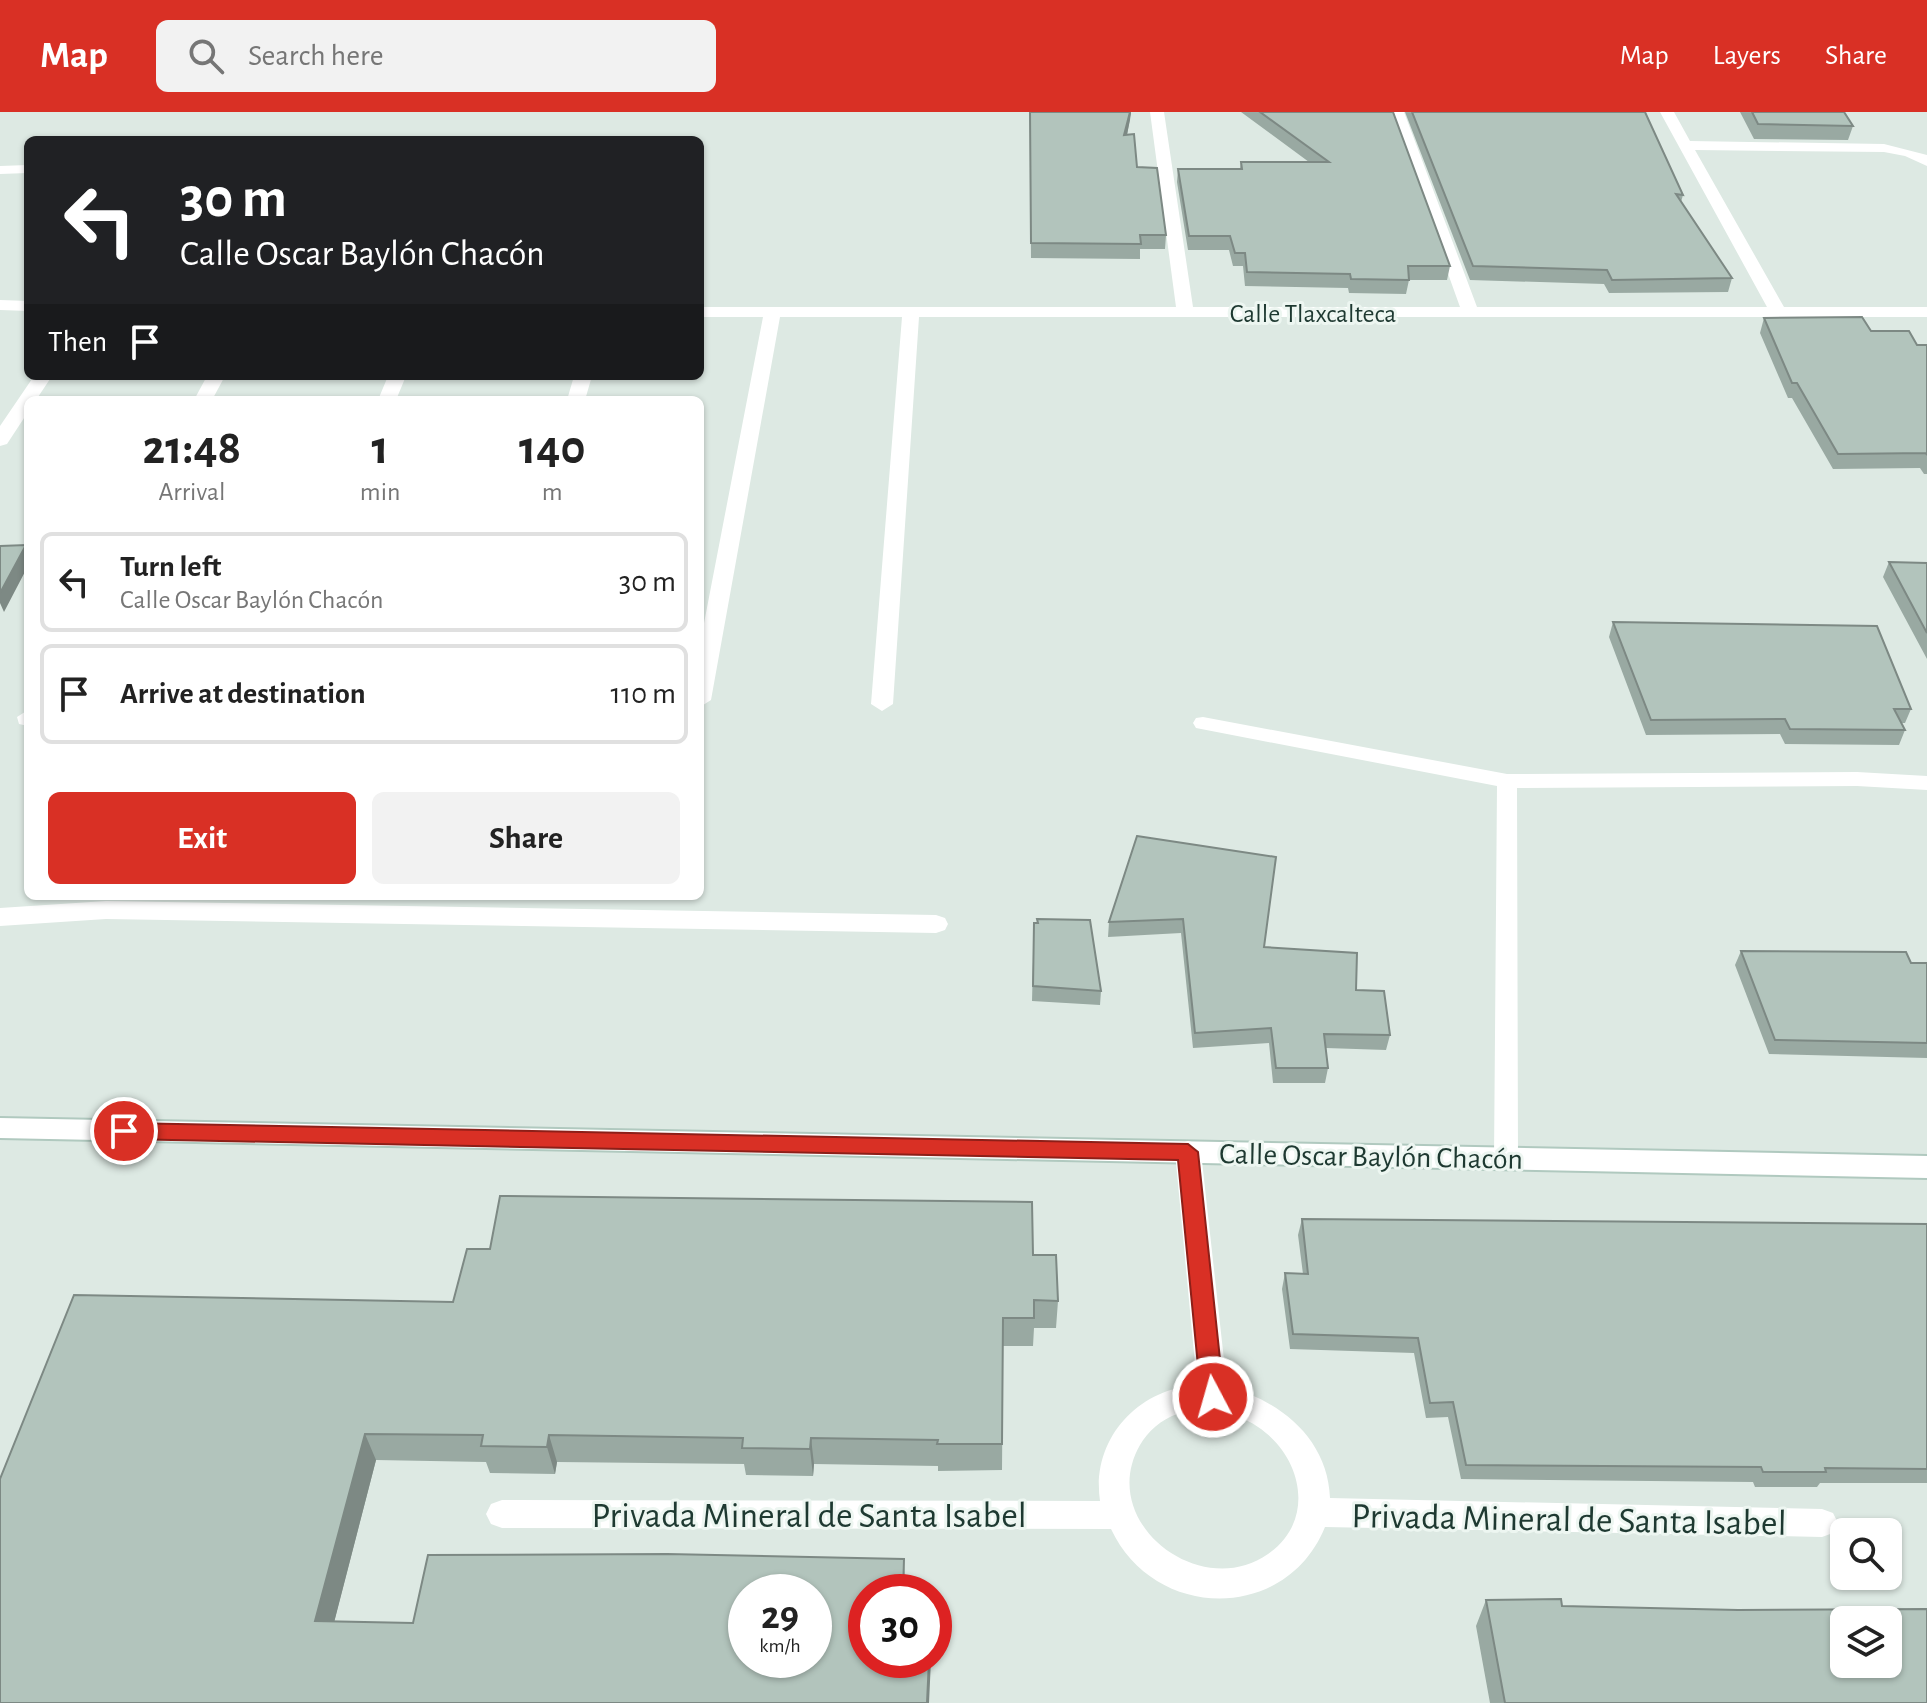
<!DOCTYPE html>
<html lang="en">
<head>
<meta charset="utf-8">
<style>
	body { margin:0; font-family:"Alegreya Sans",sans-serif; background:#f2f2f2; color:#222; height:100vh; display:flex; flex-direction:column; font-size:30px; white-space:nowrap }
	* { box-sizing:border-box; margin:0 }
	p { font-size:26px; color:#767676 }
	.icon { flex:none; width:44px; height:44px; fill:none; stroke:currentColor; stroke-width:2; stroke-linecap:round; stroke-linejoin:round }
	.map { position:relative; flex:1; overflow:hidden }
	.drawer { position:absolute; left:24px; top:284px; width:680px; height:504px; display:flex; flex-direction:column; background:#fff; border-radius:12px; box-shadow:0 2px 6px #0004 }
	.drawer>* { flex:none }
	.hud { position:absolute; left:24px; top:24px; width:680px; height:244px; border-radius:12px; box-shadow:0 2px 6px #0004; background:#202124; color:#fff; overflow:hidden }
	.controls { position:absolute; left:1830px; top:1406px; display:grid; gap:16px }
	.controls a { display:grid; place-items:center; width:72px; height:72px; border-radius:12px; background:#fff; box-shadow:0 2px 6px #0004; font-size:40px }
	.speed { position:absolute; left:728px; top:1462px; display:flex; gap:16px; font-size:40px; font-weight:700; text-align:center }
	.speed>* { display:grid; place-content:center; width:104px; height:104px; border-radius:50%; background:#fff; box-shadow:0 2px 6px #0004; line-height:1 }
	.speed small { font-size:20px; font-weight:400 }
	.speed .limit { border:12px solid #d22; background:#fff; color:#111 }
	.pin { position:absolute; display:grid; place-items:center; width:68px; height:68px; color:#fff; margin:-34px; border:4px solid #fff; border-radius:50%; box-shadow:0 2px 8px #0007 }
	.me { position:absolute; width:88px; margin:-44px; rotate:354deg; stroke-linejoin:round; filter:drop-shadow(0 0 6px #0008) }
	.turn { display:flex; align-items:center; gap:28px; height:168px; padding:0 24px; font-size:36px }
	.turn .icon { width:104px; height:104px; stroke-width:2.5 }
	.turn b { display:block; font-size:56px; line-height:68px }
	.then { display:flex; align-items:center; height:76px; padding:0 24px; background:#0003; gap:16px; font-size:30px }
	.eta { display:flex; justify-content:space-evenly; align-items:center; height:136px; text-align:center }
	.eta b { font-size:48px; font-weight:600; line-height:56px }
	.cta { display:flex; gap:16px; margin-top:auto; padding:16px 24px }
	.cta a { flex:1; height:92px; border-radius:12px; background:#d93025; color:#fff; font-size:32px; font-weight:600; line-height:92px; text-align:center }
	.cta a+a { background:#f2f2f2; color:#222 }
	ul { padding:0; list-style:none }
	li { display:flex; align-items:center; gap:24px; height:100px; margin:0 16px 12px; padding:0 8px; border:4px solid #e0e0e0; border-radius:12px }
	li div { flex:1 }
	li b { display:block; font-size:30px }
	li em { font-style:normal }
	header { display:flex; align-items:center; gap:48px; box-sizing:border-box; height:112px; padding:0 40px; background:#d93025; color:#fff }
	header strong { font-size:38px }
	nav { display:flex; gap:44px; margin-inline-start:auto; font-size:28px }
	.search { width:560px; height:72px; background:#f2f2f2; display:flex; align-items:center; gap:20px; box-sizing:border-box; padding:0 28px; border-radius:12px; color:#767676; font-size:30px }
	.map>svg:first-child { display:block }
</style>
</head>
<body>
<header>
<strong>Map</strong>
<div class="search"><svg class="icon" aria-label="search" viewBox="0 0 24 24"><circle cx="10" cy="10" r="6"/><path d="M15 15l6 6"/></svg>Search here</div>
<nav><a>Map</a><a>Layers</a><a>Share</a></nav>
</header>
<div class="map">
<svg width="1927" height="1591" viewBox="0 0 1927 1591">
	<rect width="100%" height="100%" fill="#dde9e3"/>
	<g fill="none" stroke-linecap="round" stroke-linejoin="round">
		<defs>
			<path id="secondary" d="M 0,1006 L 1927,1044 L 1927,1066 L 0,1026 Z"/>
		</defs>
		<!-- secondary casing -->
		<use href="#secondary" stroke="#b0c9bf" stroke-width="4"/>
		<!-- lane -->
		<path fill="#fff" fill-rule="evenodd" d="M 28,53 L 28,61 L 0,62 L 0,54 Z
			M 1203,605 L 1507,662 L 1857,660 L 1927,664 L 1927,678 L 1857,674 L 1517,676 L 1518,1047 L 1515,1054 L 1506,1057 L 1497,1054 L 1494,1047 L 1497,674 L 1196,616 L 1193,611 L 1196,606 Z"/>
		<!-- street -->
		<path fill="#fff" fill-rule="evenodd" d="M 1150,0 L 1164,0 L 1193,195 L 1460,195 L 1390,0 L 1404,0 L 1477,195 L 1767,195 L 1660,0 L 1674,0 L 1690,29 L 1884,32 L 1927,43 L 1927,54 L 1905,44 L 1884,40 L 1695,38 L 1784,195 L 1927,195 L 1927,205 L 919,205 L 893,592 L 882,599 L 871,592 L 902,205 L 780,205 L 711,588 L 700,595 L 700,532 L 763,205 L 700,205 L 700,195 L 1176,195 Z
			M 0,188 L 28,189 L 28,199 L 0,198 Z
			M 34,264 L 52,264 L 36,288 L 28,288 L 28,300 L 7,332 L 0,334 L 0,314 Z
			M 207,264 L 225,264 L 212,288 L 194,288 Z
			M 388,264 L 406,264 L 396,288 L 378,288 Z
			M 574,264 L 592,264 L 585,288 L 567,288 Z
			M 28,598 L 28,614 L 19,612 L 17,605 Z
			M 106,789 L 936,803 L 945,806 L 948,812 L 945,818 L 936,821 L 106,807 L 0,814 L 0,796 Z
			M 1188,1029 L 1198,1032 L 1201,1040 L 1227,1275 C 1280,1288 1328,1327 1330,1386 L 1822,1397 L 1833,1401 L 1838,1411 L 1833,1421 L 1822,1425 L 1325,1415 C 1286,1511 1154,1509 1111,1417 L 502,1416 L 491,1412 L 486,1402 L 491,1392 L 502,1388 L 1100,1389 C 1091,1328 1137,1277 1197,1273 L 1175,1040 L 1178,1032 ZM 1213,1298 C 1229,1303 1244,1305 1258,1315 C 1303,1345 1316,1409 1268,1442 C 1200,1490 1096,1410 1140,1333 C 1147,1320 1162,1307 1177,1302 C 1188,1298 1201,1300 1213,1298 Z"/>
		<!-- secondary -->
		<use href="#secondary" fill="#fff" fill-rule="evenodd"/>
	</g>
	<!-- wall -->
	<path fill="#99a9a2" d="M 1030,0 L 1131,0 L 1127,23 L 1137,55 L 1166,123 L 1165,137 L 1140,137 L 1140,147 L 1031,146 Z
		M 1241,0 L 1393,0 L 1450,154 L 1447,168 L 1409,168 L 1406,182 L 1349,181 L 1348,176 L 1245,174 L 1243,154 L 1233,154 L 1229,138 L 1188,138 L 1177,70 L 1178,57 L 1240,57 L 1241,50 L 1309,50 Z
		M 1405,0 L 1645,0 L 1683,83 L 1681,90 L 1732,166 L 1728,180 L 1609,181 L 1604,172 L 1470,168 Z
		M 1740,0 L 1844,0 L 1853,14 L 1848,28 L 1754,27 Z
		M 1764,206 L 1871,219 L 1917,233 L 1927,233 L 1927,362 L 1924,362 L 1920,356 L 1833,357 L 1792,286 L 1788,286 L 1760,221 Z
		M 1889,450 L 1927,451 L 1927,547 L 1883,465 Z
		M 1613,510 L 1911,597 L 1905,611 L 1901,611 L 1905,618 L 1899,633 L 1785,632 L 1780,622 L 1646,623 L 1609,525 Z
		M 1137,724 L 1264,835 L 1390,923 L 1386,938 L 1326,936 L 1328,956 L 1325,971 L 1273,971 L 1269,931 L 1193,936 L 1181,821 L 1108,825 L 1109,810 Z
		M 1037,807 L 1101,879 L 1100,893 L 1032,889 L 1034,811 L 1037,811 Z
		M 1741,839 L 1911,851 L 1927,851 L 1927,946 L 1769,942 L 1735,853 Z
		M 1302,1107 L 1927,1112 L 1927,1371 L 1820,1371 L 1817,1375 L 1755,1375 L 1753,1370 L 1461,1367 L 1448,1305 L 1426,1306 L 1414,1241 L 1290,1237 L 1282,1177 L 1285,1161 L 1303,1162 L 1298,1123 Z
		M 1033,1143 L 1058,1189 L 1056,1216 L 1034,1216 L 1033,1234 L 1003,1234 L 1002,1358 L 938,1359 L 938,1354 L 814,1352 L 813,1364 L 746,1363 L 744,1352 L 557,1350 L 555,1362 L 490,1361 L 486,1350 L 376,1348 L 334,1510 L 413,1511 L 904,1447 L 905,1480 L 866,1480 L 0,1591 L 453,1190 Z
		M 1486,1488 L 1562,1494 L 1738,1498 L 1927,1591 L 1490,1591 L 1476,1514 Z"/>
	<!-- shaded-wall -->
	<path fill="#7d8984" d="M 1130,0 L 1131,0 L 1130,8 L 1124,37 L 1124,23 Z
		M 26,433 L 28,439 L 28,454 L 4,500 L 0,491 L 0,481 Z
		M 365,1322 L 376,1348 L 328,1534 L 315,1509 Z
		M 549,1323 L 557,1350 L 555,1362 L 547,1335 Z
		M 811,1326 L 814,1352 L 813,1364 L 810,1337 Z
		M 929,1548 L 931,1548 L 929,1591 L 927,1591 Z"/>
	<!-- building -->
	<path fill="#b2c4bc" stroke="#7d8984" stroke-width="2" fill-rule="evenodd" d="M 1030,0 L 1130,0 L 1124,23 L 1134,22 L 1137,55 L 1157,56 L 1166,123 L 1140,123 L 1141,132 L 1031,131 Z
		M 1260,0 L 1393,0 L 1450,154 L 1408,154 L 1409,168 L 1351,167 L 1350,162 L 1247,160 L 1245,141 L 1235,141 L 1230,124 L 1189,124 L 1178,57 L 1242,57 L 1241,50 L 1329,50 Z
		M 1412,0 L 1645,0 L 1683,83 L 1676,82 L 1732,166 L 1612,168 L 1607,158 L 1473,154 Z
		M 1752,0 L 1844,0 L 1853,14 L 1758,12 Z
		M 1862,205 L 1871,219 L 1909,219 L 1917,233 L 1927,233 L 1927,343 L 1926,341 L 1838,342 L 1797,271 L 1792,271 L 1764,206 Z
		M 26,433 L 0,481 L 0,434 Z
		M 1889,450 L 1927,451 L 1927,521 Z
		M 1613,510 L 1877,514 L 1911,597 L 1894,597 L 1905,618 L 1790,617 L 1785,607 L 1651,608 Z
		M 1137,724 L 1276,745 L 1264,835 L 1357,841 L 1356,878 L 1384,879 L 1390,923 L 1324,922 L 1328,956 L 1276,956 L 1271,916 L 1195,921 L 1183,807 L 1109,810 Z
		M 1037,807 L 1090,808 L 1101,879 L 1033,874 L 1034,811 L 1038,811 Z
		M 1741,839 L 1906,840 L 1911,851 L 1927,851 L 1927,931 L 1775,928 Z
		M 500,1084 L 1032,1090 L 1033,1143 L 1056,1143 L 1058,1189 L 1034,1188 L 1034,1206 L 1003,1206 L 1002,1332 L 937,1332 L 938,1328 L 811,1326 L 810,1337 L 742,1336 L 743,1326 L 549,1323 L 547,1335 L 481,1334 L 483,1323 L 365,1322 L 315,1509 L 413,1511 L 428,1443 L 667,1442 L 904,1447 L 903,1480 L 866,1480 L 866,1548 L 929,1548 L 927,1591 L 0,1591 L 0,1367 L 74,1183 L 453,1190 L 467,1137 L 490,1137 ZM 746,1480 L 814,1480 L 814,1548 L 746,1548 Z
		M 1302,1107 L 1927,1112 L 1927,1357 L 1825,1356 L 1826,1360 L 1763,1360 L 1761,1355 L 1466,1353 L 1453,1290 L 1430,1291 L 1418,1226 L 1293,1222 L 1285,1161 L 1308,1162 Z
		M 1561,1487 L 1562,1494 L 1738,1498 L 1927,1497 L 1927,1591 L 1505,1591 L 1486,1488 ZM 1844,1508 L 1888,1508 L 1888,1552 L 1844,1552 Z"/>
	<!-- route -->
	<path fill="#d93025" stroke="#8d1f18" stroke-width="2" d="M 124,1011 L 1188,1032 L 1198,1040 L 1224,1285 L 1221,1292 L 1213,1295 L 1205,1292 L 1201,1285 L 1178,1048 L 124,1027 L 114,1019 Z"/>
	<g text-anchor="middle" stroke-width="6" stroke-linejoin="round" paint-order="stroke">
		<!-- far-street labels -->
		<g font-size="26" fill="#1e3931" stroke="#edf6f1">
			<text x="1313" y="210">Calle Tlaxcalteca</text>
		</g>
		<!-- street labels -->
		<g font-size="30" fill="#1e3931" stroke="#edf6f1">
			<text transform="translate(1371 1044) rotate(1)" y="10">Calle Oscar Baylón Chacón</text>
		</g>
		<!-- near-street labels -->
		<g font-size="36" fill="#1e3931" stroke="#edf6f1">
			<text x="809" y="1415">Privada Mineral de Santa Isabel</text>
			<text transform="translate(1569 1406) rotate(1)" y="13">Privada Mineral de Santa Isabel</text>
		</g>
	</g>
</svg>
<div class="controls">
<a><svg class="icon" aria-label="search" viewBox="0 0 24 24"><circle cx="10" cy="10" r="6"/><path d="M15 15l6 6"/></svg></a>
<a><svg class="icon" aria-label="layers" viewBox="0 0 24 24"><path d="M12 4l9 5-9 5-9-5zM3 14l9 5 9-5"/></svg></a>
</div>
<div class="speed"><div>29<small>km/h</small></div><div class="limit">30</div></div>
<div class="pin" style="left:124px;top:1019px;background:#d93025"><svg class="icon" aria-label="arrive" viewBox="0 0 24 24"><path d="M6 21V4h12l-3 4 3 4H6"/></svg></div>
<svg class="me" style="left:1213px;top:1285px" viewBox="-20 -20 40 40"><circle r="17" fill="#d93025" stroke="#fff" stroke-width="3"/><path d="M0-11L8 9 0 5-8 9z" fill="#fff"/></svg>
<div class="hud">
<div class="turn"><svg class="icon" aria-label="left" viewBox="0 0 24 24"><path d="M17 20v-9H6M10 6l-5 5 5 5"/></svg><div><b>30 m</b>Calle Oscar Baylón Chacón</div></div>
<div class="then">Then<svg class="icon" aria-label="arrive" viewBox="0 0 24 24"><path d="M6 21V4h12l-3 4 3 4H6"/></svg></div>
</div>
<section class="drawer">
<div class="eta">
<div><b>21:48</b><p>Arrival</p></div>
<div><b>1</b><p>min</p></div>
<div><b>140</b><p>m</p></div>
</div>
<ul>
<li><svg class="icon" aria-label="left" viewBox="0 0 24 24"><path d="M17 20v-9H6M10 6l-5 5 5 5"/></svg><div><b>Turn left</b><p>Calle Oscar Baylón Chacón</p></div><em>30 m</em></li>
<li><svg class="icon" aria-label="arrive" viewBox="0 0 24 24"><path d="M6 21V4h12l-3 4 3 4H6"/></svg><div><b>Arrive at destination</b></div><em>110 m</em></li>
</ul>
<div class="cta"><a>Exit</a><a>Share</a></div>
</section>
</div>
</body>
</html>
